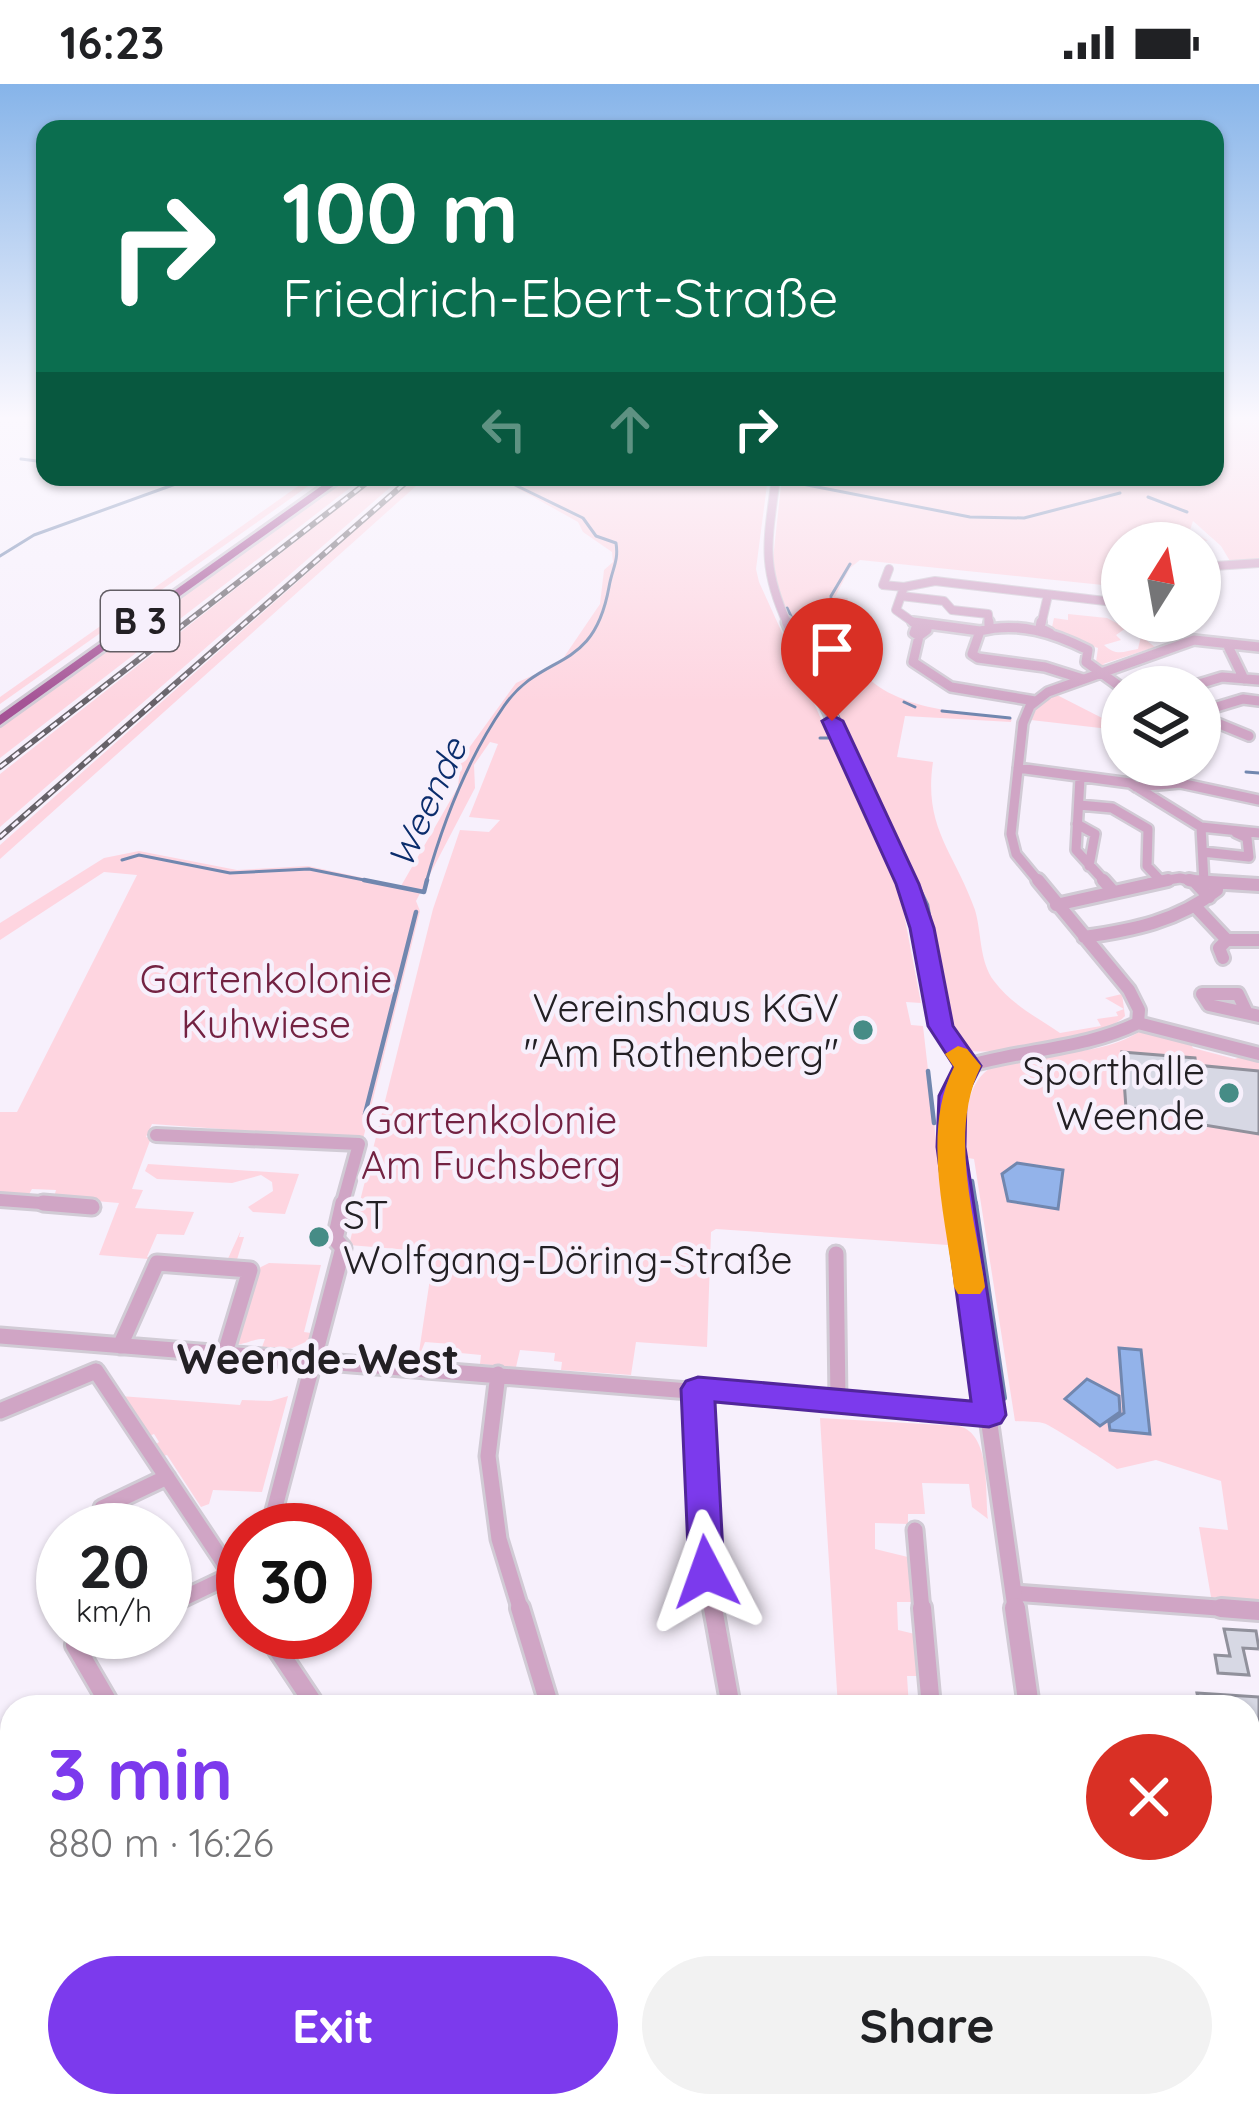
<!DOCTYPE html>
<html lang="en">
<head>
<meta charset="utf-8">
<style>
	body { margin:0; font-family:Quicksand,sans-serif; background:#f2f2f2; color:#202124; height:100vh; display:flex; flex-direction:column; font-size:45px; white-space:nowrap }
	* { box-sizing:border-box; margin:0 }
	p { font-size:39px; color:#757577 }
	.icon { flex:none; width:66px; height:66px; fill:none; stroke:currentColor; stroke-width:2; stroke-linecap:round; stroke-linejoin:round }
	.map { position:relative; flex:1; overflow:hidden }
	.details { position:absolute; left:0px; top:1611px; width:1260px; height:423px; display:flex; flex-direction:column; background:#fff; border-radius:36px 36px 0 0; box-shadow:0 3px 9px #0004 }
	.details>* { flex:none }
	.banner { position:absolute; left:36px; top:36px; width:1188px; height:366px; border-radius:24px; box-shadow:0 3px 9px #0004; background:#0b6e4f; color:#fff; overflow:hidden }
	.needle { width:78px; rotate:11deg }
	.fabs { position:absolute; left:1101px; top:438px; display:grid; gap:24px }
	.fabs a { display:grid; place-items:center; width:120px; height:120px; border-radius:50%; background:#fff; box-shadow:0 3px 9px #0004; font-size:60px }
	.speed { position:absolute; left:36px; top:1419px; display:flex; gap:24px; font-size:60px; font-weight:700; text-align:center }
	.speed>* { display:grid; place-content:center; width:156px; height:156px; border-radius:50%; background:#fff; box-shadow:0 3px 9px #0004; line-height:1 }
	.speed small { font-size:30px; font-weight:400 }
	.speed .limit { border:18px solid #d22; background:#fff; color:#111 }
	.pin { position:absolute; display:grid; place-items:center; width:102px; height:102px; color:#fff; margin:-123px -51px; border-radius:50% 50% 50% 0; rotate:-45deg; box-shadow:0 0 12px #0007 }
	.pin .icon { rotate:45deg }
	.me { position:absolute; width:132px; margin:-66px; rotate:356deg; stroke-linejoin:round; filter:drop-shadow(0 0 9px #0008) }
	.turn { display:flex; align-items:center; gap:42px; height:252px; padding:0 48px; font-size:54px }
	.turn .icon { width:156px; height:156px; stroke-width:2.5 }
	.turn b { display:block; font-size:84px; line-height:102px }
	.lanes { display:flex; align-items:center; height:114px; padding:0 48px; background:#0003; justify-content:center; gap:60px; direction:ltr }
	.lanes .off { opacity:.35 }
	.round { display:grid; place-items:center; flex:none; width:126px; height:126px; border-radius:63px; background:#f2f2f2 }
	.overview { display:flex; align-items:center; justify-content:space-between; height:204px; padding:0 48px }
	h1 { font-size:72px; font-weight:700; line-height:90px; color:#7c3aed }
	.primary-button { display:flex; gap:24px; margin-top:auto; padding:24px 48px }
	.primary-button a { flex:1; height:138px; border-radius:72px; background:#7c3aed; color:#fff; font-size:48px; font-weight:700; line-height:138px; text-align:center }
	.primary-button a+a { background:#f2f2f2; color:#202124 }
	.status { display:flex; justify-content:space-between; align-items:center; height:84px; padding:0 60px; background:#fff; direction:ltr }
	.status svg { height:33px; fill:currentColor }
	.map>svg:first-child { display:block }
</style>
</head>
<body>
<div class="status"><b>16:23</b><svg viewBox="0 0 49 12"><path d="M0 12V9h3v3zM5 12V6h3v6zM10 12V3h3v9zM15 12V0h3v12zM26 1h20v11H26zM47 4h2v5h-2z"/></svg></div>
<div class="map">
<svg width="1259" height="2033" viewBox="0 0 1259 2033">
	<rect width="100%" height="100%" fill="#f7f0fc"/>
	<!-- green -->
	<path fill="#fed5e0" d="M 1215,333 L 1259,333 L 1259,475 L 1230,477 L 1221,462 L 1193,437 L 1190,446 L 1208,457 L 1134,447 L 1139,459 L 1122,459 L 1122,503 L 860,476 L 850,484 L 835,513 L 848,514 C 841,531 842,543 847,560 C 867,626 956,628 1012,634 L 1011,638 L 905,632 L 897,673 L 933,678 C 923,744 955,769 975,826 C 982,850 979,877 994,897 C 1011,920 1038,934 1060,949 L 1101,942 L 1097,935 L 1118,932 L 1116,928 L 1124,925 L 1105,914 L 1122,910 L 1125,932 C 1106,954 989,975 961,965 L 947,942 L 927,828 L 776,502 L 772,484 L 782,393 L 1215,393 Z
		M 311,393 L 321,393 L 0,620 L 0,613 Z
		M 345,393 L 364,393 L 0,674 L 0,644 Z
		M 378,393 L 402,393 L 0,743 L 0,690 Z
		M 416,393 L 426,393 L 0,775 L 0,761 Z
		M 768,393 L 756,485 L 759,498 L 900,809 L 921,919 L 906,918 L 911,941 L 923,942 L 948,1161 L 716,1145 L 711,1148 L 707,1263 L 636,1258 L 631,1291 L 561,1286 L 562,1278 L 554,1277 L 555,1269 L 520,1266 L 516,1283 L 480,1280 L 481,1271 L 450,1268 L 451,1260 L 425,1258 L 418,1275 L 434,1168 L 349,1161 L 433,825 L 460,746 L 489,748 L 500,736 L 469,733 L 498,660 L 490,658 L 474,681 L 475,704 L 416,817 L 420,827 L 363,1055 L 152,1040 L 146,1053 L 151,1054 L 132,1105 L 143,1106 L 135,1124 L 194,1128 L 184,1151 L 157,1150 L 147,1173 L 226,1179 L 241,1146 L 239,1153 L 244,1153 L 235,1182 L 99,1171 L 119,1119 L 95,1117 L 95,1113 L 54,1113 L 56,1106 L 32,1105 L 28,1112 L 0,1109 L 0,1028 L 17,1028 L 137,791 L 104,788 L 0,856 L 0,839 L 104,774 L 139,767 L 237,786 L 308,782 L 401,802 L 458,703 L 461,675 L 516,599 L 560,579 L 600,520 L 604,486 L 613,478 L 612,468 L 583,448 L 578,438 L 510,400 L 514,395 Z
		M 1068,530 L 1107,534 L 1126,544 L 1116,551 L 1121,556 L 1104,561 C 1117,573 1124,567 1138,565 L 1141,552 L 1155,563 L 1103,580 L 1110,583 L 1101,586 L 1091,580 L 1096,578 L 1098,564 L 1051,548 L 1054,534 L 1068,536 Z
		M 1055,610 L 1108,637 L 1122,640 L 1122,652 L 1109,645 L 1031,636 L 1036,625 Z
		M 1139,948 L 1189,957 L 1193,964 L 1235,975 L 1243,972 L 1259,976 L 1259,1517 L 1211,1513 L 1199,1443 L 1228,1446 L 1221,1397 L 1156,1376 L 1117,1385 C 1113,1381 1053,1343 1046,1340 C 1038,1337 1024,1338 1015,1337 L 974,1075 L 968,1074 C 951,926 1058,997 1139,948 Z
		M 148,1080 L 299,1090 L 285,1130 L 253,1128 L 248,1123 L 273,1107 L 272,1098 L 261,1091 L 232,1099 L 157,1095 L 145,1087 Z
		M 269,1179 L 321,1181 L 304,1248 L 311,1249 L 310,1256 L 290,1265 L 262,1263 L 265,1255 C 252,1254 245,1262 231,1260 L 253,1187 Z
		M 120,1312 L 240,1321 L 242,1316 L 271,1317 L 288,1312 L 262,1408 L 213,1406 L 209,1420 L 201,1423 L 167,1371 L 160,1373 L 153,1362 L 159,1358 L 154,1350 L 147,1353 Z
		M 820,1334 L 959,1342 C 991,1350 985,1407 988,1435 L 972,1423 L 969,1400 L 922,1399 L 925,1430 L 908,1430 L 908,1440 L 875,1439 L 875,1465 L 912,1474 L 913,1518 L 897,1518 L 898,1546 L 919,1551 L 921,1592 L 907,1592 L 909,1623 L 838,1623 Z
		M 12,1968 L 12,2022 L 622,2022 L 631,2033 L 0,2033 L 0,1981 Z"/>
	<!-- water -->
	<path fill="#93b3ea" stroke="#7187af" stroke-width="3" d="M 1017,1079 L 1063,1086 L 1058,1125 L 1008,1117 L 1002,1090 Z
		M 1119,1264 L 1141,1266 L 1150,1350 L 1110,1346 L 1109,1339 L 1124,1329 Z
		M 1087,1295 L 1119,1312 L 1120,1328 L 1100,1342 L 1065,1315 Z"/>
	<g fill="none" stroke-linecap="round" stroke-linejoin="round">
		<!-- stream-far2 -->
		<path stroke="#7187af" stroke-width="3" d="M 21,375 L 45,378
			M 500,396 L 553,393
			M 782,396 L 970,433 L 1024,434 L 1120,409
			M 1148,413 L 1187,428
			M 0,472 L 34,451 L 195,393
			M 831,512 L 850,480
			M 831,514 L 837,542
			M 787,524 L 917,799
			M 837,545 L 849,578
			M 854,584 L 868,597
			M 904,618 L 915,623
			M 942,627 L 1010,634
			M 820,654 L 829,654
			M 1246,688 L 1259,689
			M 122,776 L 139,771 L 230,789 L 309,785 L 379,799
			M 426,799 C 443,738 468,674 504,622 C 543,566 593,591 609,503 C 612,485 619,477 616,459 L 596,452 L 583,434 L 509,398"/>
		<!-- stream-far1 -->
		<path stroke="#7187af" stroke-width="4.5" d="M 364,796 L 424,808 L 427,796
			M 915,796 L 927,821 L 946,927
			M 928,987 L 934,1039
			M 365,1030 L 416,828
			M 972,1097 L 976,1122"/>
		<!-- stream -->
		<path stroke="#7187af" stroke-width="6" d="M 975,1119 L 1004,1314"/>
	</g>
	<!-- building -->
	<path fill="#d7d8e4" stroke="#91919c" stroke-width="3" d="M 1122,968 L 1195,974 L 1196,981 L 1259,987 L 1259,1050 L 1204,1041 L 1202,1031 L 1126,1024 Z
		M 1224,1545 L 1256,1547 L 1259,1565 L 1243,1564 L 1249,1591 L 1218,1589 L 1215,1571 L 1230,1572 Z
		M 1197,1609 L 1259,1613 L 1259,1643 L 1248,1642 L 1248,1623 L 1200,1623 Z"/>
	<g fill="none" stroke-linecap="round" stroke-linejoin="round">
		<defs>
			<path id="minor-far4" d="M 1200,483 L 1259,479
				M 889,485 L 883,501 L 904,503
				M 901,512 L 944,517 L 952,526 L 988,530 L 989,541
				M 917,541 L 896,526 L 904,503 L 935,497 L 1122,519
				M 1041,541 L 1048,511"/>
			<path id="minor-far3" d="M 913,538 L 980,547 L 972,570 L 978,574 L 1045,583 L 1083,595
				M 989,538 L 989,544
				M 1041,538 L 1040,544 L 1050,549
				M 917,541 L 927,546 L 919,552 L 914,549 Z
				M 980,547 C 1018,537 1054,549 1088,566 L 1086,578 L 1122,604
				M 919,552 L 913,578 L 951,603 L 1035,617
				M 1194,556 L 1259,563
				M 1227,560 L 1244,595
				M 1189,603 L 1222,593 L 1259,596
				M 1200,628 L 1243,615 L 1259,617
				M 1200,632 L 1249,652
				M 1018,684 L 1130,699 L 1201,743 L 1259,749
				M 1080,694 L 1076,766 L 1106,799
				M 1136,703 L 1180,699 L 1259,716
				M 1079,721 L 1112,724 L 1148,745 L 1147,782 L 1162,798
				M 1077,740 L 1095,750 L 1089,782
				M 1201,743 L 1204,798
				M 1203,768 L 1249,773 L 1247,754 L 1236,749
				M 1040,799 L 1016,770 L 1011,750 L 1023,639 L 1030,622 L 1048,608 L 1194,556
				M 1149,799 L 1180,794 L 1194,797
				M 1196,799 L 1226,799"/>
			<path id="minor-far2" d="M 1038,796 L 1129,906 L 1139,926 L 1138,939
				M 1103,796 L 1111,805
				M 1189,796 L 1194,797
				M 1209,813 L 1194,797 L 1259,801
				M 1056,821 L 1168,796
				M 1195,822 L 1227,856 L 1259,856
				M 1084,853 C 1133,846 1178,837 1217,806 L 1216,799
				M 1223,874 L 1219,864 L 1227,856
				M 1247,929 L 1238,910 L 1202,910 L 1209,921 L 1259,932
				M 1138,939 L 1259,970
				M 967,982 C 1024,965 1085,965 1138,939
				M 156,1051 L 359,1060 L 342,1122
				M 0,1116 L 82,1122"/>
			<path id="minor-far1" d="M 43,1119 L 92,1123
				M 836,1170 L 838,1315
				M 0,1252 L 989,1331
				M 120,1262 L 157,1179 L 250,1186 L 225,1269
				M 96,1287 L 232,1491
				M 498,1290 L 488,1372 L 499,1455 L 521,1527
				M 697,1305 L 706,1488 L 713,1527
				M 0,1327 L 96,1287
				M 108,1446 L 102,1424 L 167,1393
				M 269,1446 L 343,1164 L 335,1155 L 343,1119
				M 915,1446 L 922,1527
				M 1014,1509 L 1259,1527
				M 165,1523 L 232,1491 L 243,1492"/>
			<path id="minor" d="M 520,1524 L 550,1623
				M 713,1524 L 731,1623
				M 922,1524 L 931,1623
				M 1221,1524 L 1259,1527
				M 106,1548 L 75,1561 L 111,1623
				M 266,1548 L 316,1623
				M 652,2022 L 661,2033"/>
			<path id="tertiary-far4" d="M 776,393 C 768,457 760,480 788,541"/>
			<path id="tertiary-far3" d="M 787,538 L 908,799"/>
			<path id="tertiary-far2" d="M 906,796 L 922,844 L 941,942 L 967,982 C 938,1022 953,1077 959,1122"/>
			<path id="tertiary-far1" d="M 958,1119 L 1016,1527"/>
			<path id="tertiary" d="M 1015,1524 L 1029,1623
				M 1087,2022 L 1089,2033"/>
			<path id="trunk" d="M 334,393 L 346,393 L 0,641 L 0,631 Z"/>
		</defs>
		<!-- minor-far4 casing -->
		<use href="#minor-far4" stroke="#d1cbd5" stroke-width="10"/>
		<!-- minor-far3 casing -->
		<use href="#minor-far3" stroke="#d1cbd5" stroke-width="14"/>
		<!-- minor-far2 casing -->
		<use href="#minor-far2" stroke="#d1cbd5" stroke-width="18"/>
		<!-- minor-far1 casing -->
		<use href="#minor-far1" stroke="#d1cbd5" stroke-width="21"/>
		<!-- minor casing -->
		<use href="#minor" stroke="#d1cbd5" stroke-width="24"/>
		<!-- tertiary-far4 casing -->
		<use href="#tertiary-far4" stroke="#d1cbd5" stroke-width="10"/>
		<!-- tertiary-far3 casing -->
		<use href="#tertiary-far3" stroke="#d1cbd5" stroke-width="15"/>
		<!-- tertiary-far2 casing -->
		<use href="#tertiary-far2" stroke="#d1cbd5" stroke-width="20"/>
		<!-- tertiary-far1 casing -->
		<use href="#tertiary-far1" stroke="#d1cbd5" stroke-width="22"/>
		<!-- tertiary casing -->
		<use href="#tertiary" stroke="#d1cbd5" stroke-width="26"/>
		<!-- trunk casing -->
		<use href="#trunk" stroke="#d1cbd5" stroke-width="6"/>
		<!-- minor-far4 -->
		<use href="#minor-far4" stroke="#d0a5c5" stroke-width="8"/>
		<!-- minor-far3 -->
		<use href="#minor-far3" stroke="#d0a5c5" stroke-width="9"/>
		<!-- minor-far2 -->
		<use href="#minor-far2" stroke="#d0a5c5" stroke-width="12"/>
		<!-- minor-far1 -->
		<use href="#minor-far1" stroke="#d0a5c5" stroke-width="15"/>
		<!-- minor -->
		<use href="#minor" stroke="#d0a5c5" stroke-width="18"/>
		<!-- tertiary-far4 -->
		<use href="#tertiary-far4" stroke="#d0a5c5" stroke-width="8"/>
		<!-- tertiary-far3 -->
		<use href="#tertiary-far3" stroke="#d0a5c5" stroke-width="10"/>
		<!-- tertiary-far2 -->
		<use href="#tertiary-far2" stroke="#d0a5c5" stroke-width="14"/>
		<!-- tertiary-far1 -->
		<use href="#tertiary-far1" stroke="#d0a5c5" stroke-width="16"/>
		<!-- tertiary -->
		<use href="#tertiary" stroke="#d0a5c5" stroke-width="20"/>
		<!-- trunk -->
		<use href="#trunk" fill="#a55496" fill-rule="evenodd"/>
		<defs>
			<path id="rail" d="M 0,683 L 374,393
				M 0,753 L 412,393"/>
		</defs>
		<!-- rail casing -->
		<use href="#rail" stroke="#676269" stroke-width="6"/>
		<!-- rail -->
		<use href="#rail" stroke="#f7f0fc" stroke-width="3" stroke-dasharray="8" stroke-linecap="butt"/>
	</g>
	<!-- sky -->
	<linearGradient id="sky" x2="0" y2="1"><stop stop-color="#86b4e9"/><stop offset="0.54" stop-color="#fbf8fe"/><stop offset="1" stop-color="#fbf8fe" stop-opacity="0"/></linearGradient>
	<rect width="1259" height="618" fill="url(#sky)"/>
	<!-- route -->
	<path fill="#7c3aed" stroke="#51269a" stroke-width="3" d="M 832,631 L 843,637 L 919,800 L 934,844 L 953,942 L 981,982 L 966,1012 L 965,1063 L 1006,1331 L 1001,1339 L 989,1343 L 715,1318 L 724,1488 L 719,1499 L 706,1503 L 694,1499 L 689,1488 L 681,1305 L 686,1297 L 698,1293 L 971,1317 L 937,1063 L 939,1012 L 954,982 L 928,942 L 910,844 L 896,800 L 822,637 Z"/>
	<!-- slow -->
	<path fill="#f59e0b" d="M 958,962 L 967,965 L 981,982 C 948,1048 975,1133 985,1203 L 980,1210 L 958,1210 L 954,1203 C 946,1133 921,1048 954,983 L 945,970 Z"/>
	<!-- markers -->
	<g fill="#468c86" stroke="#f7f0fc" stroke-width="4.5">
		<circle cx="863" cy="946" r="12"/>
		<circle cx="1229" cy="1009" r="12"/>
		<circle cx="319" cy="1153" r="12"/>
	</g>
	<g text-anchor="middle" stroke-width="9" stroke-linejoin="round" paint-order="stroke">
		<!-- shield labels -->
		<rect fill="#f7f0fc" stroke="#635e65" stroke-width="3" x="101" y="507" width="78" height="60" rx="9"/>
		<g font-size="36" font-weight="bold" fill="#232024">
			<text x="140" y="550">B 3</text>
		</g>
		<!-- far-water labels -->
		<g font-size="36" font-style="italic" fill="#0b2d6c" stroke="#f7f0fc">
			<text transform="translate(427 719) rotate(-65)" y="13">Weende</text>
		</g>
		<!-- park labels -->
		<g font-size="39" fill="#732242" stroke="#f7f0fc">
			<text x="266" y="909">Gartenkolonie<tspan x="266" dy="45">Kuhwiese</tspan></text>
			<text x="491" y="1050">Gartenkolonie<tspan x="491" dy="45">Am Fuchsberg</tspan></text>
		</g>
		<!-- poi labels -->
		<g font-size="39" fill="#232024" stroke="#f7f0fc" text-anchor="end">
			<text x="839" y="938">Vereinshaus KGV<tspan x="839" dy="45">"Am Rothenberg"</tspan></text>
			<text x="1205" y="1001">Sporthalle<tspan x="1205" dy="45">Weende</tspan></text>
			<text x="343" y="1145" text-anchor="start">ST<tspan x="343" dy="45">Wolfgang-Döring-Straße</tspan></text>
		</g>
		<!-- neighbourhood labels -->
		<g font-size="42" font-weight="bold" fill="#232024" stroke="#f7f0fc">
			<text x="318" y="1290">Weende-West</text>
		</g>
	</g>
</svg>
<div class="fabs">
<a><svg class="needle" viewBox="-14 -14 28 28"><path d="M0-13l5 13h-10z" fill="#e53935"/><path d="M0 13l5-13h-10z" fill="#757577"/></svg></a>
<a><svg class="icon" aria-label="layers" viewBox="0 0 24 24"><path d="M12 4l9 5-9 5-9-5zM3 14l9 5 9-5"/></svg></a>
</div>
<div class="speed"><div>20<small>km/h</small></div><div class="limit">30</div></div>
<div class="pin" style="left:832px;top:637px;background:#d93025"><svg class="icon" aria-label="arrive" viewBox="0 0 24 24"><path d="M6 21V4h12l-3 4 3 4H6"/></svg></div>
<svg class="me" style="left:706px;top:1488px" viewBox="-20 -20 40 40"><path d="M0-17L14 15 0 8-14 15z" fill="#7c3aed" stroke="#fff" stroke-width="4"/></svg>
<div class="banner">
<div class="turn"><svg class="icon" aria-label="right" viewBox="0 0 24 24"><path d="M7 20v-9h11M14 6l5 5-5 5"/></svg><div><b>100 m</b>Friedrich-Ebert-Straße</div></div>
<div class="lanes"><svg class="icon off" aria-label="left" viewBox="0 0 24 24"><path d="M17 20v-9H6M10 6l-5 5 5 5"/></svg><svg class="icon off" aria-label="ahead" viewBox="0 0 24 24"><path d="M12 20V5M6 11l6-6 6 6"/></svg><svg class="icon" aria-label="right" viewBox="0 0 24 24"><path d="M7 20v-9h11M14 6l5 5-5 5"/></svg></div>
</div>
<section class="details">
<div class="overview"><div><h1>3 min</h1><p>880 m · 16:26</p></div><a class="round" style="background:#d93025;color:#fff"><svg class="icon" aria-label="close" viewBox="0 0 24 24"><path d="M6 6l12 12M18 6L6 18"/></svg></a></div>
<div class="primary-button"><a>Exit</a><a>Share</a></div>
</section>
</div>
</body>
</html>
